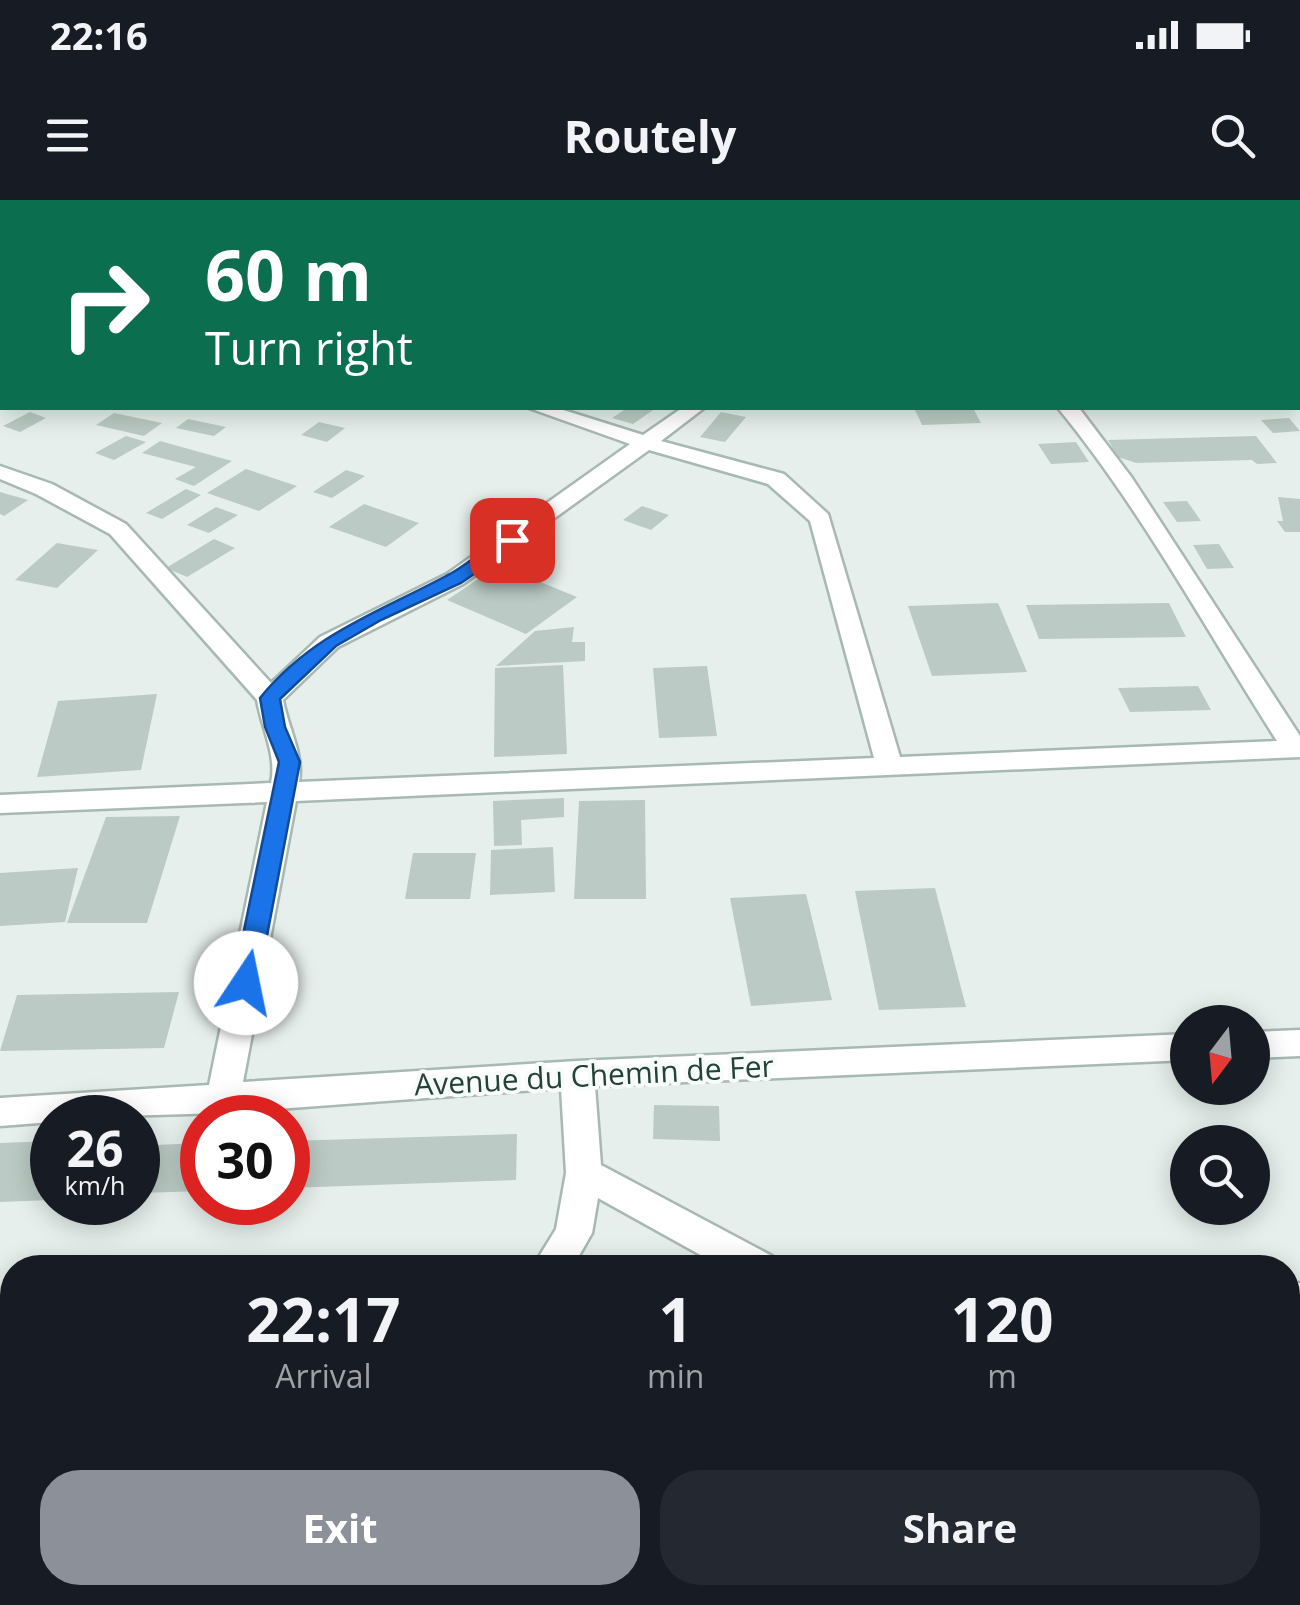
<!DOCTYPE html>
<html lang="en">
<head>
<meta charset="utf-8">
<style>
	body { margin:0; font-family:"Open Sans",sans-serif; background:#242831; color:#f1f3f6; height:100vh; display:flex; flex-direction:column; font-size:38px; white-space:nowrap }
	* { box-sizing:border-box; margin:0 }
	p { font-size:32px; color:#9ea1a6 }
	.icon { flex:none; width:55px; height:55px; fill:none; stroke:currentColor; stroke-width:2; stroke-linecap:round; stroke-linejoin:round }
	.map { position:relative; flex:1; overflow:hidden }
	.sheet { position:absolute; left:0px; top:1055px; width:1300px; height:350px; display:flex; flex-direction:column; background:#171b24; border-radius:40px 40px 0 0; box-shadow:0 5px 25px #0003 }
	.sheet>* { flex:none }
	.guide { position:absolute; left:0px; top:0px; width:1300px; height:210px; box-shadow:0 5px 25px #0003; background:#0b6e4f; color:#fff; overflow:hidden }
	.needle { width:65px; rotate:196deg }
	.controls { position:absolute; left:1170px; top:805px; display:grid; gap:20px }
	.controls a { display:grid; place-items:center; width:100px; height:100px; border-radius:50%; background:#171b24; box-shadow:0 5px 25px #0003; font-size:50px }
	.speed { position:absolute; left:30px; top:895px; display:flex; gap:20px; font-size:50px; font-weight:700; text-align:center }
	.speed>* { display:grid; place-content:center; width:130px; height:130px; border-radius:50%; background:#171b24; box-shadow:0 5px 25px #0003; line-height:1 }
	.speed small { font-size:25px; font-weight:400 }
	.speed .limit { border:15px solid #d22; background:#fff; color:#111 }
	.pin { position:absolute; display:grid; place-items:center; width:85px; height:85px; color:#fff; margin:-42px; border-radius:20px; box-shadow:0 5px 15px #0006 }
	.me { position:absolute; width:110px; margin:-55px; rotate:11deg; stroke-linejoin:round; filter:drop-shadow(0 0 8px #0008) }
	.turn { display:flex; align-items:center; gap:35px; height:210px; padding:0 40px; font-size:45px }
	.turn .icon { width:130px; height:130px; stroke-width:2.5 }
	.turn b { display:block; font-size:70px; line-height:85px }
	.eta { display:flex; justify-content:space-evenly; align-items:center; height:170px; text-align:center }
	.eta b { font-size:60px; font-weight:700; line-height:70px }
	.button { display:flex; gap:20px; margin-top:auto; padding:20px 40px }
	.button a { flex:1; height:115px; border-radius:40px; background:#8c9099; color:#fff; font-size:40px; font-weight:700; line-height:115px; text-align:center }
	.button a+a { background:#242831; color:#f1f3f6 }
	.status { display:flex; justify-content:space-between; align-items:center; height:70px; padding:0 50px; background:#171b24; direction:ltr }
	.status svg { height:28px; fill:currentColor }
	header { display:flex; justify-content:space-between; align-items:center; height:130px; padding:0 40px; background:#171b24; font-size:45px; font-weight:700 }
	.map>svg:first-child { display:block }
</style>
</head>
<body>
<div class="status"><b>22:16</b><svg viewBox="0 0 49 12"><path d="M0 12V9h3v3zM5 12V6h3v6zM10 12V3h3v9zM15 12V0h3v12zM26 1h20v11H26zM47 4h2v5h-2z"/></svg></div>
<header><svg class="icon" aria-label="menu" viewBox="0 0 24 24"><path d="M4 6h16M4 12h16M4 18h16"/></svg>Routely<svg class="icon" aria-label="search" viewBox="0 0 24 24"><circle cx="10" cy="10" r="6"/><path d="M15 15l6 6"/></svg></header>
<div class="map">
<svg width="1300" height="1405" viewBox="0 0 1300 1405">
	<rect width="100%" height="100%" fill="#e6efeb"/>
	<!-- building -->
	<path fill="#bbcac4" d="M 627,208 L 656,208 L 633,224 L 612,218 Z
		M 914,208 L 973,208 L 981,223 L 922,225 Z
		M 30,212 L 46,218 L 20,232 L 3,226 Z
		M 721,212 L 746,217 L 725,242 L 700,237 Z
		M 114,213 L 162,223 L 144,236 L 96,225 Z
		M 1289,218 L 1300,231 L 1273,233 L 1261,220 Z
		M 188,219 L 226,227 L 214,236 L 176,228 Z
		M 319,222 L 345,228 L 327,242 L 301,235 Z
		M 126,236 L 146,242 L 114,260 L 95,253 Z
		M 1256,236 L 1277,263 L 1257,264 L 1252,260 L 1136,263 L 1118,257 L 1108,240 Z
		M 160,241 L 232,261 L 194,286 L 175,279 L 196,267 L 142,253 Z
		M 1076,242 L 1089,262 L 1051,264 L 1038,244 Z
		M 246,269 L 297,286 L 259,311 L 207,293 Z
		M 346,270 L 365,276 L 332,298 L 313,292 Z
		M 186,289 L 201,295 L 162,319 L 146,313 Z
		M 0,292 L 28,300 L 4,316 L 0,314 Z
		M 1278,297 L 1300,299 L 1300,332 L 1285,332 L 1277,321 L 1283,321 Z
		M 1187,301 L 1201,321 L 1177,322 L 1163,302 Z
		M 364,304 L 419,323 L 386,347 L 329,327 Z
		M 642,306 L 669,315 L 651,330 L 623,320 Z
		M 216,307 L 238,315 L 209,333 L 187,325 Z
		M 214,339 L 235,348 L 187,377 L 166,368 Z
		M 57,343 L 98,350 L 57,388 L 15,380 Z
		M 1219,344 L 1234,368 L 1207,369 L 1193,345 Z
		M 499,365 L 577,397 L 526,434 L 447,400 Z
		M 998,403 L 1027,472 L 932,476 L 908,406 Z
		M 1169,403 L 1186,437 L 1039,439 L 1026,405 Z
		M 574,427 L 572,442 L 585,442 L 585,461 L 496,466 L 535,431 Z
		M 563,465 L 567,554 L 494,557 L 495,468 Z
		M 707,466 L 717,536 L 659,538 L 653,468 Z
		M 1198,486 L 1211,510 L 1130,512 L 1118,488 Z
		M 157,494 L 141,570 L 37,577 L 58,501 Z
		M 564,598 L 564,617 L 521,620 L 522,645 L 494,646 L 493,601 Z
		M 645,600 L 646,699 L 574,699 L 579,601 Z
		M 180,616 L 147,723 L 67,723 L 106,617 Z
		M 553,647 L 555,692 L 490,695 L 491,650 Z
		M 413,653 L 476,653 L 470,699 L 405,699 Z
		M 78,668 L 65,722 L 0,726 L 0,673 Z
		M 935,688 L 966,807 L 879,810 L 855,691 Z
		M 806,694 L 832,800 L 751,806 L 730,698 Z
		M 179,792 L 164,848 L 0,851 L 17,795 Z
		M 654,905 L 719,906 L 720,941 L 653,939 Z
		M 517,934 L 516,980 L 288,988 L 288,941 Z
		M 52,941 L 52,1000 L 0,1002 L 0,943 Z
		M 202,943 L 202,991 L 142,993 L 154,945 Z
		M 1127,1392 L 1272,1392 L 1269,1405 L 1124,1405 Z"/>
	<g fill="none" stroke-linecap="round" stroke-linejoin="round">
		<defs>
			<path id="minor" d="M 410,0 L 433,0 L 435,2 L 412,2 Z
				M 814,0 L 838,0 L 840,2 L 816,2 Z
				M 2,22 L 2,32 L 0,33 L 0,23 Z
				M 1298,113 L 1300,113 L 1300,124 L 1298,124 Z
				M 2,182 L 2,194 L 0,195 L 0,183 Z
				M 529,208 L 557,208 L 643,235 L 682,208 L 704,208 L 661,241 L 784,274 L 828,314 L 900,557 L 1277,541 C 1206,430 1141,309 1058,208 L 1079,208 L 1132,278 L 1300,536 L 1300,557 L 296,601 L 243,882 L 577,861 L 1188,834 L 1188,860 L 595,886 L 601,965 L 772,1056 L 778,1068 L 724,1068 L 598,998 L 592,1033 L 572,1068 L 532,1068 L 556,1029 L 566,973 L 561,888 L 223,913 L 52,918 L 52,922 L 0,926 L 0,898 L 209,885 L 267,602 L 0,613 L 0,595 L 271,583 C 277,555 262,529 257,500 L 110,334 L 36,294 L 0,279 L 0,266 L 52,284 L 126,324 L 271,483 L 320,437 L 447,374 L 630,244 ZM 649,250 L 768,284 L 810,321 L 874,558 L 299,582 C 304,554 288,528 283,500 L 338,447 L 463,384 Z
				M 1300,830 L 1300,856 L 1252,858 L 1252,832 Z
				M 1300,1083 L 1300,1117 L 1288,1119 L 1288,1085 Z
				M 332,1392 L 378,1392 L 373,1405 L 327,1405 Z"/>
		</defs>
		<!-- minor casing -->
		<use href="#minor" stroke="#a8b8b2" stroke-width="5"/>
		<!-- minor -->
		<use href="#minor" fill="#fff" fill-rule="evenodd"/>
	</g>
	<!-- route -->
	<path fill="#1a73e8" stroke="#114b97" stroke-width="2.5" d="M 512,335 L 520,340 L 518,344 L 461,383 L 381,420 L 336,446 L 280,499 L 285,527 L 300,562 L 258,783 L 246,792 L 237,790 L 233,783 L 279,562 L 265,527 L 260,498 C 312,434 377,413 446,376 C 469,365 488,343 512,335 Z"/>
	<g text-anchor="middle" stroke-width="8" stroke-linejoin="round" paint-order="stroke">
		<!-- street labels -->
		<g font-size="30" fill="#24423a" stroke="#f7fbf9">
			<text transform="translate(594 876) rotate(-3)" y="10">Avenue du Chemin de Fer</text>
		</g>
	</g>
</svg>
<div class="controls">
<a><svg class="needle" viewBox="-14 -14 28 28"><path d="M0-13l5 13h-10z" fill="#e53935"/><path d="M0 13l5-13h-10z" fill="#9ea1a6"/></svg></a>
<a><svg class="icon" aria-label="search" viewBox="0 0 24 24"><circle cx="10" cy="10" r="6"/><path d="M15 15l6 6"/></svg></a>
</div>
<div class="speed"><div>26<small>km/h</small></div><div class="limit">30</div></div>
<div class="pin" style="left:512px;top:340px;background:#d93025"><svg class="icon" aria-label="arrive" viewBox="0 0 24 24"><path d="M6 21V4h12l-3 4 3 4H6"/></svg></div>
<svg class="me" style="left:246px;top:783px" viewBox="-20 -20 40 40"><circle r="19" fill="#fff"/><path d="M0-13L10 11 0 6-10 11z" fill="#1a73e8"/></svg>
<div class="guide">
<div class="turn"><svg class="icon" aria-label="right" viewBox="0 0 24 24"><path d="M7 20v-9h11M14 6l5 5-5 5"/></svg><div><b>60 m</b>Turn right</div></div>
</div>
<section class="sheet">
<div class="eta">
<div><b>22:17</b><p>Arrival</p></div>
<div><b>1</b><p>min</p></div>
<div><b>120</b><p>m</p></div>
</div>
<div class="button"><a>Exit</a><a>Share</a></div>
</section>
</div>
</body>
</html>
